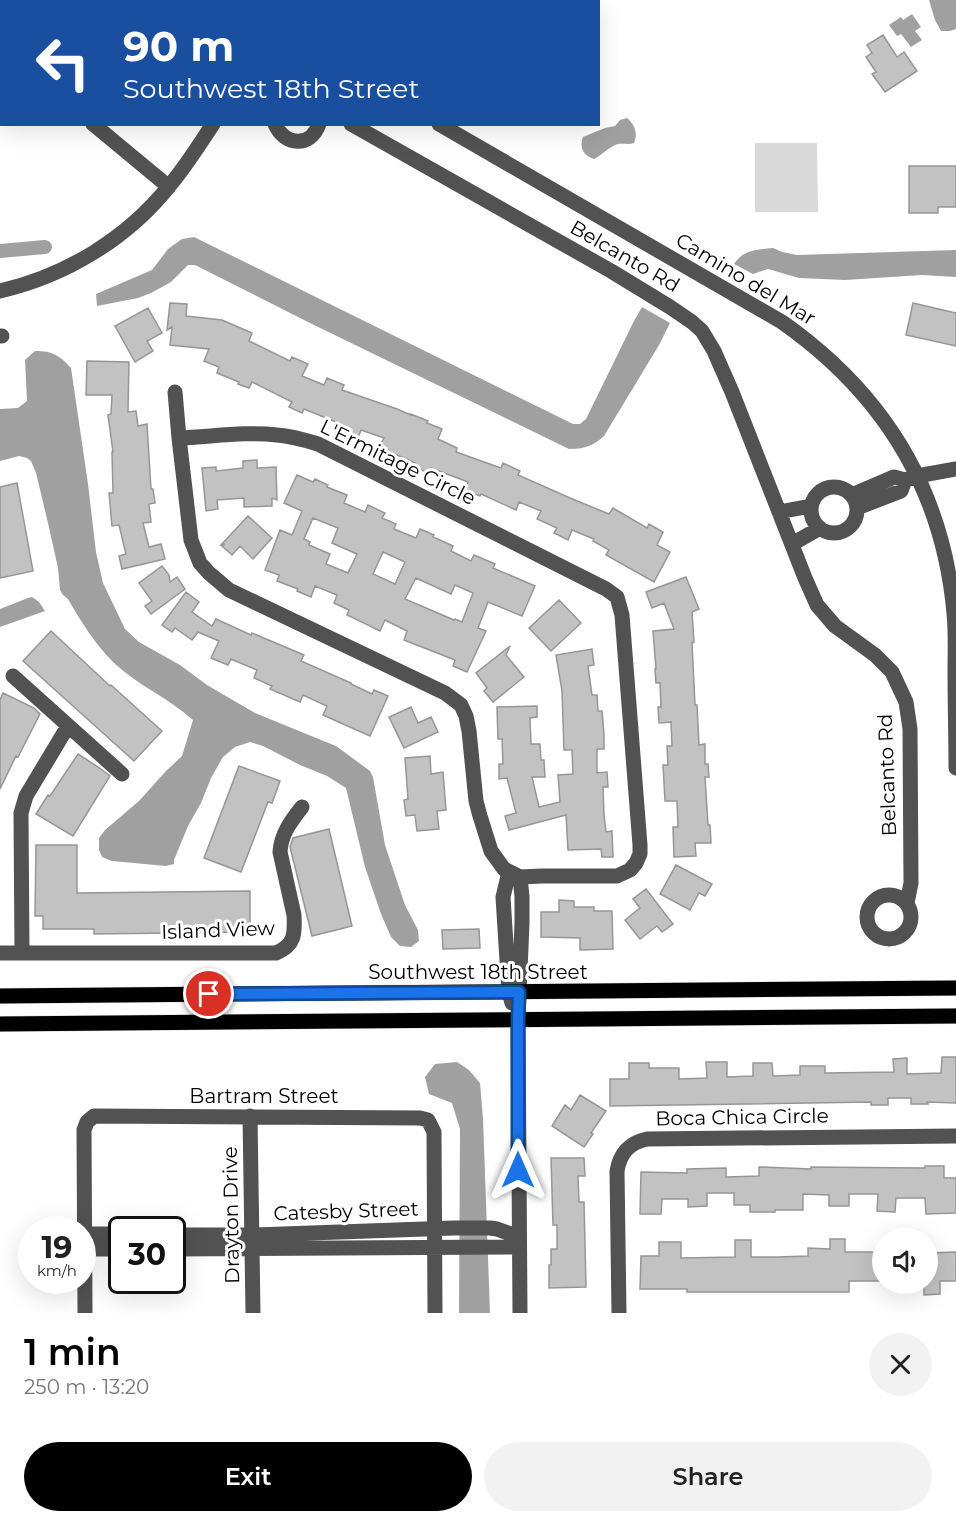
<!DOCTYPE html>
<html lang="en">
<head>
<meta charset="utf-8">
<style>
	body { margin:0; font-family:Montserrat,sans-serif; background:#f2f2f2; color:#222; height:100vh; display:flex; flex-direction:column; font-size:22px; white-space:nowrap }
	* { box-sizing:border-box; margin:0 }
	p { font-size:20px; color:#767676 }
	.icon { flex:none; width:33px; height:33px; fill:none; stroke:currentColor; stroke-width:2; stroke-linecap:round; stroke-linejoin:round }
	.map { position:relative; height:1313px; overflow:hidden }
	.panel { display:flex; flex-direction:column; background:#fff; flex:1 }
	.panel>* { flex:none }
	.hud { position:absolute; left:0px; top:0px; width:600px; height:126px; box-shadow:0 6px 24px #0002; background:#1a4fa0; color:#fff; overflow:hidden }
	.tools { position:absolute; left:872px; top:1228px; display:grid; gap:12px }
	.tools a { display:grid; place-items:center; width:66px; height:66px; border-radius:50%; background:#fff; box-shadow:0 6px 24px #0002; font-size:30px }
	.speed { position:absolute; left:18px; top:1216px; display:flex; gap:12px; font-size:30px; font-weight:700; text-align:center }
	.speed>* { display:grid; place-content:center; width:78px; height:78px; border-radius:50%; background:#fff; box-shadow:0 6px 24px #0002; line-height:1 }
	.speed small { font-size:15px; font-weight:400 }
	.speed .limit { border:3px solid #111; border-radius:9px; background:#fff; color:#111 }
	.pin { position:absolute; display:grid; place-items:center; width:51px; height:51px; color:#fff; margin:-26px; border:3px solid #fff; border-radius:50%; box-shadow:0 2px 6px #0007 }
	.me { position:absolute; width:66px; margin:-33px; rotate:0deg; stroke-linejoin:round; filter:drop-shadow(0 0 4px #0008) }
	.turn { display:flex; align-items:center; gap:21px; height:126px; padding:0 24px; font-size:27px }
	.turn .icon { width:78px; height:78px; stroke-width:2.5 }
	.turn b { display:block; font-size:42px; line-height:51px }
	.round { display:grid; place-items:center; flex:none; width:63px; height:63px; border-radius:32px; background:#f2f2f2 }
	.headline { display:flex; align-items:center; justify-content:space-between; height:102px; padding:0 24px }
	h1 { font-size:36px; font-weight:600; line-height:45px; color:#000 }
	.primary-button { display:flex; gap:12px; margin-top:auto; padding:12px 24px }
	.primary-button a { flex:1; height:69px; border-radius:36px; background:#000; color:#fff; font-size:24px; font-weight:600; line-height:69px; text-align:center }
	.primary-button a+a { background:#f2f2f2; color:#222 }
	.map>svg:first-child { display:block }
</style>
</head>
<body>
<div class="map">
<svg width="956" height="1313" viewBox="0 0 956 1313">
	<rect width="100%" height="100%" fill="#fff"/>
	<!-- green -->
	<path fill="#d9d9d9" d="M 755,143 L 817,143 L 818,212 L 755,212 Z"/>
	<!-- water -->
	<path fill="#a0a0a0" d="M 929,0 L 956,0 L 956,29 L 950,31 L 941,31 L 935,20 Z
		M 912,14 L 921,27 L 915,31 L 922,40 L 911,47 L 901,34 L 897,36 L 889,25 L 901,17 L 903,20 Z
		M 627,118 C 635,125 638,133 634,143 C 629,145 624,143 618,144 C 610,146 602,155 594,159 C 584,156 579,148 583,137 L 605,128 L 615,126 L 620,120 Z
		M 194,237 L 573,424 L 580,424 L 586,419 L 634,321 L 642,307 L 670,323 L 659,345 L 604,436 C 593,446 584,449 569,449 L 312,324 L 195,265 L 188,265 L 171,282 L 151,293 L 138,298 L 97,306 L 96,294 L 152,270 L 168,249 L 182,239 Z
		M 773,248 L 782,252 L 797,255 L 956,250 L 956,277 L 922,275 L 845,280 L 799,278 L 768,269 L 753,274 L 734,264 C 744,249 757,250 773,248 Z
		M 35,351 C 53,351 59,355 71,368 L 88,484 L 96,552 L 103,583 L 125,629 L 139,642 L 180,665 L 207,685 L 255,713 L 336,746 L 370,771 L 373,777 L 385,845 L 405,905 L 418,930 L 419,941 L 411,947 L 400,946 L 391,937 L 381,914 L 365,867 L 346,788 L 327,776 L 300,765 L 263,746 L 250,742 L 235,747 L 223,757 L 211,778 L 201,803 L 188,826 L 174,860 L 174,864 L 166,866 L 112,861 L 102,857 L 99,850 L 99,838 L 105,830 L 139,801 L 166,771 L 182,756 L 193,720 C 169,698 137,685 114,663 C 96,645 81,622 68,599 L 63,595 L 60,590 L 58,568 L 48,523 L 36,473 L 31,461 L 27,458 L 19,456 L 0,461 L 0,409 L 18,408 L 27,401 L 25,360 Z
		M 32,597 L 39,602 L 45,611 L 0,627 L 0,609 L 28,598 Z
		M 457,1062 L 469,1070 L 480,1083 L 483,1119 L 490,1313 L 459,1313 L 460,1129 L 452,1103 L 429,1094 L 425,1077 L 435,1064 Z"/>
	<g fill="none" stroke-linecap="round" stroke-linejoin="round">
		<!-- canal -->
		<path stroke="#a0a0a0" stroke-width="14" d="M 0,251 L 45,247"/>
	</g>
	<!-- building -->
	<path fill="#c2c2c2" stroke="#969696" stroke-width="1.5" fill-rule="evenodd" d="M 883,35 L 897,57 L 904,52 L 917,71 L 885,92 L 872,74 L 876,72 L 866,57 L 872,53 L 867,45 Z
		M 909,166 L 956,166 L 956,207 L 938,207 L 938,213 L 909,213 Z
		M 170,303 L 187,304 L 186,316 L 222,320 L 252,333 L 249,341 L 290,361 L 292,357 L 308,364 L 302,376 L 324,385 L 327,378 L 344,385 L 342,390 L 397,409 L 411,415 L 411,414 L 428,421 L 427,423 L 442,429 L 438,439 L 457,448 L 456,452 L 501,468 L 503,463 L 520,471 L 518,475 L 570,498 L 609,514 L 613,508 L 647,528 L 649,524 L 663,532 L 657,545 L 670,552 L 654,582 L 606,555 L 609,550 L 593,541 L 594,539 L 572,530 L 568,540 L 554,533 L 557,528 L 537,519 L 541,511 L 519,502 L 516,510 L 481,494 L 480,496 L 465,490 L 468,482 L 431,468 L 429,473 L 414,467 L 415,463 L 379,447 L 384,438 L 361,430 L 358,438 L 344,433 L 346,426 L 304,409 L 302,413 L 289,407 L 292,402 L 252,382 L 249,388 L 238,384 L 239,382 L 217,373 L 219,367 L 204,361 L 209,349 L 170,345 L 172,327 L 167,330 Z
		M 913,303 L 956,313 L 956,346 L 906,335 Z
		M 148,308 L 162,333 L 147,341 L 153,351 L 135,362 L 115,326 Z
		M 87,361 L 129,362 L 128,412 L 136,411 L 138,426 L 147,424 L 151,489 L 153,489 L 155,503 L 149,504 L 151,522 L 143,523 L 149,547 L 161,544 L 165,559 L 122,569 L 119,556 L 126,554 L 119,525 L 112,526 L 109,493 L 113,493 L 112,452 L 113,452 L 108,415 L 111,414 L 112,395 L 86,395 Z
		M 257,460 L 257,468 L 276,467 L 277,500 L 272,498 L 272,506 L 244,507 L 244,498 L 217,500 L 218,509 L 206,511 L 202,468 L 216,467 L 216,471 L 243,468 L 243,461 Z
		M 297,475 L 313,482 L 315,479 L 328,485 L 327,487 L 347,495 L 344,503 L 365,512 L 368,505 L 385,513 L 382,518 L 396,524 L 394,529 L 416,538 L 420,529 L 434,535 L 433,537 L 453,546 L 451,551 L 471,561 L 474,555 L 495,564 L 493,568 L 535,586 L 522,616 L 488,602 L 478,628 L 486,631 L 467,672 L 453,666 L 455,660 L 404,640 L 407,631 L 385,620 L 380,631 L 347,615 L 349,610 L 334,603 L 337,595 L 315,586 L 311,597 L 297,591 L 298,589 L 277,581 L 279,575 L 265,570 L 280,530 L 292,535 L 302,511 L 284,503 ZM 313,518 L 338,528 L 332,543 L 357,554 L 348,573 L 326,564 L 330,554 L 309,545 L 310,542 L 304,539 ZM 383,552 L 405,562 L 395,584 L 373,574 ZM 416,578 L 451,594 L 455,585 L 473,593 L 462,622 L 455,619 L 454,620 L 405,599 Z
		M 17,483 L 33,571 L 0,578 L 0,487 Z
		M 248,516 L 272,538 L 253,559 L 240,546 L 232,555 L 222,546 L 225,544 L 221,545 Z
		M 162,566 L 169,575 L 170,582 L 177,577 L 185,589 L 151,614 L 145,606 L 152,601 L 139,583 Z
		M 686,577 L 699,609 L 692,612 L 694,642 L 692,643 L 695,705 L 697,705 L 699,745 L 705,744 L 705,764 L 708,764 L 709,777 L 705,777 L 708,825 L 710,825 L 711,843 L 695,843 L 696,856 L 674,857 L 673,827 L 678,827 L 677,801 L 665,801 L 663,765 L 668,765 L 667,746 L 672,746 L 671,722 L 659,723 L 658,707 L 661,707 L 660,683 L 656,683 L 655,669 L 656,669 L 653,631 L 674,629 L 664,603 L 652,608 L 646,592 Z
		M 186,592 L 199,602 L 192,612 L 212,626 L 216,619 L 251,635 L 252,633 L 304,655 L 301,661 L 351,683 L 351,684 L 372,694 L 374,690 L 388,696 L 370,736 L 323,715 L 327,706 L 303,695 L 300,702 L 270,689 L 272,686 L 254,678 L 257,670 L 231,659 L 228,665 L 211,658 L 219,641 L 198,632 L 192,640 L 175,628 L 172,632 L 162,625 Z
		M 559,600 L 581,623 L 551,651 L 529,628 Z
		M 51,631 L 110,686 L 111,685 L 162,731 L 134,761 L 23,661 Z
		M 510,646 L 506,655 L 524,677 L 493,702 L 484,691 L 487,688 L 476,673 Z
		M 592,649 L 594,665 L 588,666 L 592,695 L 597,695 L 598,711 L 602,711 L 604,734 L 604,749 L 597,749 L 597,773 L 607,772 L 608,787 L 603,787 L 604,815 L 606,832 L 612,831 L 613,857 L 602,857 L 601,849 L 568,850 L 566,815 L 509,830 L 505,816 L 516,813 L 507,778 L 499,779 L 499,764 L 503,764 L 502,739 L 498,739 L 497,707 L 537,706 L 537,717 L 530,718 L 531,744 L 540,744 L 541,760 L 544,760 L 545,777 L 532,777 L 539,807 L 560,802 L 558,775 L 573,774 L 572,750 L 564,750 L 562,691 L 556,655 Z
		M 3,693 L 34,708 L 40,714 L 18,757 L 16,756 L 0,789 L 0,700 Z
		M 411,707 L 418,723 L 431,717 L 438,732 L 404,748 L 389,717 Z
		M 78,754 L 101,769 L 110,776 L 73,836 L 36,814 L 48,795 L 50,796 Z
		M 430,756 L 431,774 L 443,772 L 446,810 L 437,811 L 439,829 L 417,831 L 415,815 L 406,816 L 404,800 L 408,799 L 405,758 Z
		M 239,766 L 280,781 L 272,803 L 268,802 L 241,872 L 204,858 Z
		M 329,829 L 352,926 L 312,936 L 290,847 L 293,838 Z
		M 36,845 L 77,845 L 77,893 L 250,891 L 250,932 L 94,934 L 94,929 L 43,929 L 43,916 L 35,916 Z
		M 676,865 L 712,884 L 705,896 L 699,893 L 690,910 L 660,894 Z
		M 646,889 L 673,924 L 662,932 L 657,926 L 640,939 L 625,920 L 640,908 L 633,899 Z
		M 559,900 L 574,901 L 574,907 L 594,907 L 594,911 L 612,911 L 613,949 L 580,950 L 580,938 L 541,937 L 541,912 L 559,912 Z
		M 479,929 L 480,948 L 443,949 L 442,930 Z
		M 942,1057 L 956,1057 L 956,1103 L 927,1102 L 928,1104 L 911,1104 L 911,1098 L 888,1098 L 888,1105 L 871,1105 L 871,1102 L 610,1106 L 610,1079 L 629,1079 L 629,1063 L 649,1063 L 649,1068 L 679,1068 L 679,1079 L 707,1078 L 706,1062 L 727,1062 L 727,1077 L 753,1076 L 753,1063 L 772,1063 L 773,1076 L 800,1075 L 800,1066 L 825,1066 L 825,1073 L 894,1072 L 893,1059 L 907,1058 L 907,1074 L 941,1073 Z
		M 580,1095 L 606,1111 L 591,1133 L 593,1134 L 584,1147 L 552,1126 L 565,1105 L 571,1110 Z
		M 551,1158 L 584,1158 L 585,1176 L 578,1176 L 579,1202 L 584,1202 L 586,1287 L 549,1288 L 549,1265 L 551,1265 L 551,1249 L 557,1249 L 557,1225 L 553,1225 Z
		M 925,1166 L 944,1166 L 944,1178 L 956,1178 L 956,1213 L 926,1214 L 925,1198 L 896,1198 L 895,1212 L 877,1211 L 878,1194 L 849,1194 L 849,1206 L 829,1206 L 829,1195 L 803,1194 L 803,1210 L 775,1210 L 775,1212 L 750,1212 L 750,1205 L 734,1205 L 734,1193 L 707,1193 L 707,1206 L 688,1207 L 688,1199 L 662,1199 L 661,1214 L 640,1214 L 641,1172 L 687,1173 L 687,1169 L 726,1168 L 726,1177 L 759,1176 L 759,1167 L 811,1169 L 811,1167 L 925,1168 Z
		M 830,1239 L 845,1239 L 845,1252 L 882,1252 L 882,1281 L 849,1281 L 849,1292 L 687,1292 L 687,1289 L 640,1289 L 641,1256 L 659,1256 L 659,1242 L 681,1242 L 681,1258 L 735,1257 L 735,1240 L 751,1240 L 751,1257 L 777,1257 L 808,1256 L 808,1248 L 830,1249 Z
		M 956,1252 L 956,1281 L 940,1281 L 940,1294 L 924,1295 L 924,1284 L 927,1284 L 927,1274 L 929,1274 L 929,1253 Z"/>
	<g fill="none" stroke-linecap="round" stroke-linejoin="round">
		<defs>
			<path id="major" d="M 0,996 L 956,988
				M 0,1024 L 956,1016"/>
		</defs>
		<!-- major casing -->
		<use href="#major" stroke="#dbdbdb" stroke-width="16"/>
		<!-- minor -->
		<path stroke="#525252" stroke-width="15" d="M 117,0 L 117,2
			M 239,0 L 241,2
			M 442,0 L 444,2
			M 295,2 L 296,0
			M 577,2 L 579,0
			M 0,64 L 2,65
			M 93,124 L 169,187
			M 275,124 C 284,146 311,148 319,124
			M 351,124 L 611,271 L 670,307 L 692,322 L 702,331 L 714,351 L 732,392 L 805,578 L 817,605 L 835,626 L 875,655 L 892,672 L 906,702 L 910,729 L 911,883 L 907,903
			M 439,124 L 782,322 C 883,393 943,490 954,613 C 956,633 955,653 955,672 C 955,704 956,736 956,768
			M 0,291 C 66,276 128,238 170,185 C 186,166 199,145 213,124
			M 0,336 L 2,336
			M 175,392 L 179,438 L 191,540 L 200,563 L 209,573 L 229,590 L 445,693 L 461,705 L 466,716 L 469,731 L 476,801 L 480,816 L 491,851 L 504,869 L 520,877 L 542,876 L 617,876 L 630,870 L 636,863 L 640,854 L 640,845 L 622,615 L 617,597 L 606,589 L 318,444 C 305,440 292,436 277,435 C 247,431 210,437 179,438
			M811 510a23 23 0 1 1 46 0a23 23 0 1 1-46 0Z
			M 852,495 L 894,477 L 905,480 L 917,476 L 956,469
			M 857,508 L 901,491 L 905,480
			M 779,512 L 811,506
			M 792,544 L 820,528
			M 13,676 L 122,774
			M 509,872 L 503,897 L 509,992 L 512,1003
			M867 917a22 22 0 1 1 44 0a22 22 0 1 1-44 0Z
			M 0,953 L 276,953 C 295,945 295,934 294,915 L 280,852 C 281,834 291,821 302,807
			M 22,953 L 21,813 L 26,796 L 68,726
			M 250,1116 L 253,1313
			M 85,1234 L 122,1234
			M 172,1235 L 252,1235 L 453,1228 L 490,1228 L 497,1229 L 519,1237
			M 85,1249 L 122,1249
			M 172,1249 L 519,1247
			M 85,1313 L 84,1130 L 87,1122 L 94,1116 L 420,1118 L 428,1120 L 434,1132 L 435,1313
			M 520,1313 L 518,1020 L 522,923 L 522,897 L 520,877
			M 619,1313 L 617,1171 C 620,1153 629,1143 647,1139 L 956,1136"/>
		<!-- major -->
		<use href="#major" stroke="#000" stroke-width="15"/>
	</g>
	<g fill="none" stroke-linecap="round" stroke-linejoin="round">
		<defs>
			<path id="route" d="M 209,994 L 519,992 L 518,1020 L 518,1170"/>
		</defs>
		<!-- route casing -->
		<use href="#route" stroke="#114b97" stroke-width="15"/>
		<!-- route -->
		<use href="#route" stroke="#1a73e8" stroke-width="10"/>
	</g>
	<g text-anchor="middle" stroke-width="6" stroke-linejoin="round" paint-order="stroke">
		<!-- street labels -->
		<g font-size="20" fill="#000" stroke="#fff">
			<text transform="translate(625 256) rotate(30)" y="7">Belcanto Rd</text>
			<text transform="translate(746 279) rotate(31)" y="7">Camino del Mar</text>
			<text transform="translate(398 462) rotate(26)" y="7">L'Ermitage Circle</text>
			<text transform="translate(887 775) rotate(-92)" y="7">Belcanto Rd</text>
			<text transform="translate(218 930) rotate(-2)" y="7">Island View</text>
			<text x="478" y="979">Southwest 18th Street</text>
			<text x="264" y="1103">Bartram Street</text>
			<text transform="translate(742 1117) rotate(-1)" y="7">Boca Chica Circle</text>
			<text transform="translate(346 1211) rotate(-2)" y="7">Catesby Street</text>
			<text transform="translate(231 1215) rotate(-91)" y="7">Drayton Drive</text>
		</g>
	</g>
</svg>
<div class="tools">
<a><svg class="icon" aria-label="sound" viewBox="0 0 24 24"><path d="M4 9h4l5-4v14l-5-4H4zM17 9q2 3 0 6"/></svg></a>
</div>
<div class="speed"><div>19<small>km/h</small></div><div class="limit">30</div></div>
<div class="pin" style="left:209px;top:994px;background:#d93025"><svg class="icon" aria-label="arrive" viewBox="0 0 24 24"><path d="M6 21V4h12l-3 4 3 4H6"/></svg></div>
<svg class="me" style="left:518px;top:1170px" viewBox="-20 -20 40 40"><path d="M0-17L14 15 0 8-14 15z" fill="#1a73e8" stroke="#fff" stroke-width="4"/></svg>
<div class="hud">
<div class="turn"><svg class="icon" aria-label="left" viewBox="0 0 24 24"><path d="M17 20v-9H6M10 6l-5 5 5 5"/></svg><div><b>90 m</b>Southwest 18th Street</div></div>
</div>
</div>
<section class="panel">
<div class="headline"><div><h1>1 min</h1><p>250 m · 13:20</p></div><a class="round"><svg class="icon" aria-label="close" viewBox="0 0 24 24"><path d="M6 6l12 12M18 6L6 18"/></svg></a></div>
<div class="primary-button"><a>Exit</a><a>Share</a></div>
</section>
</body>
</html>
